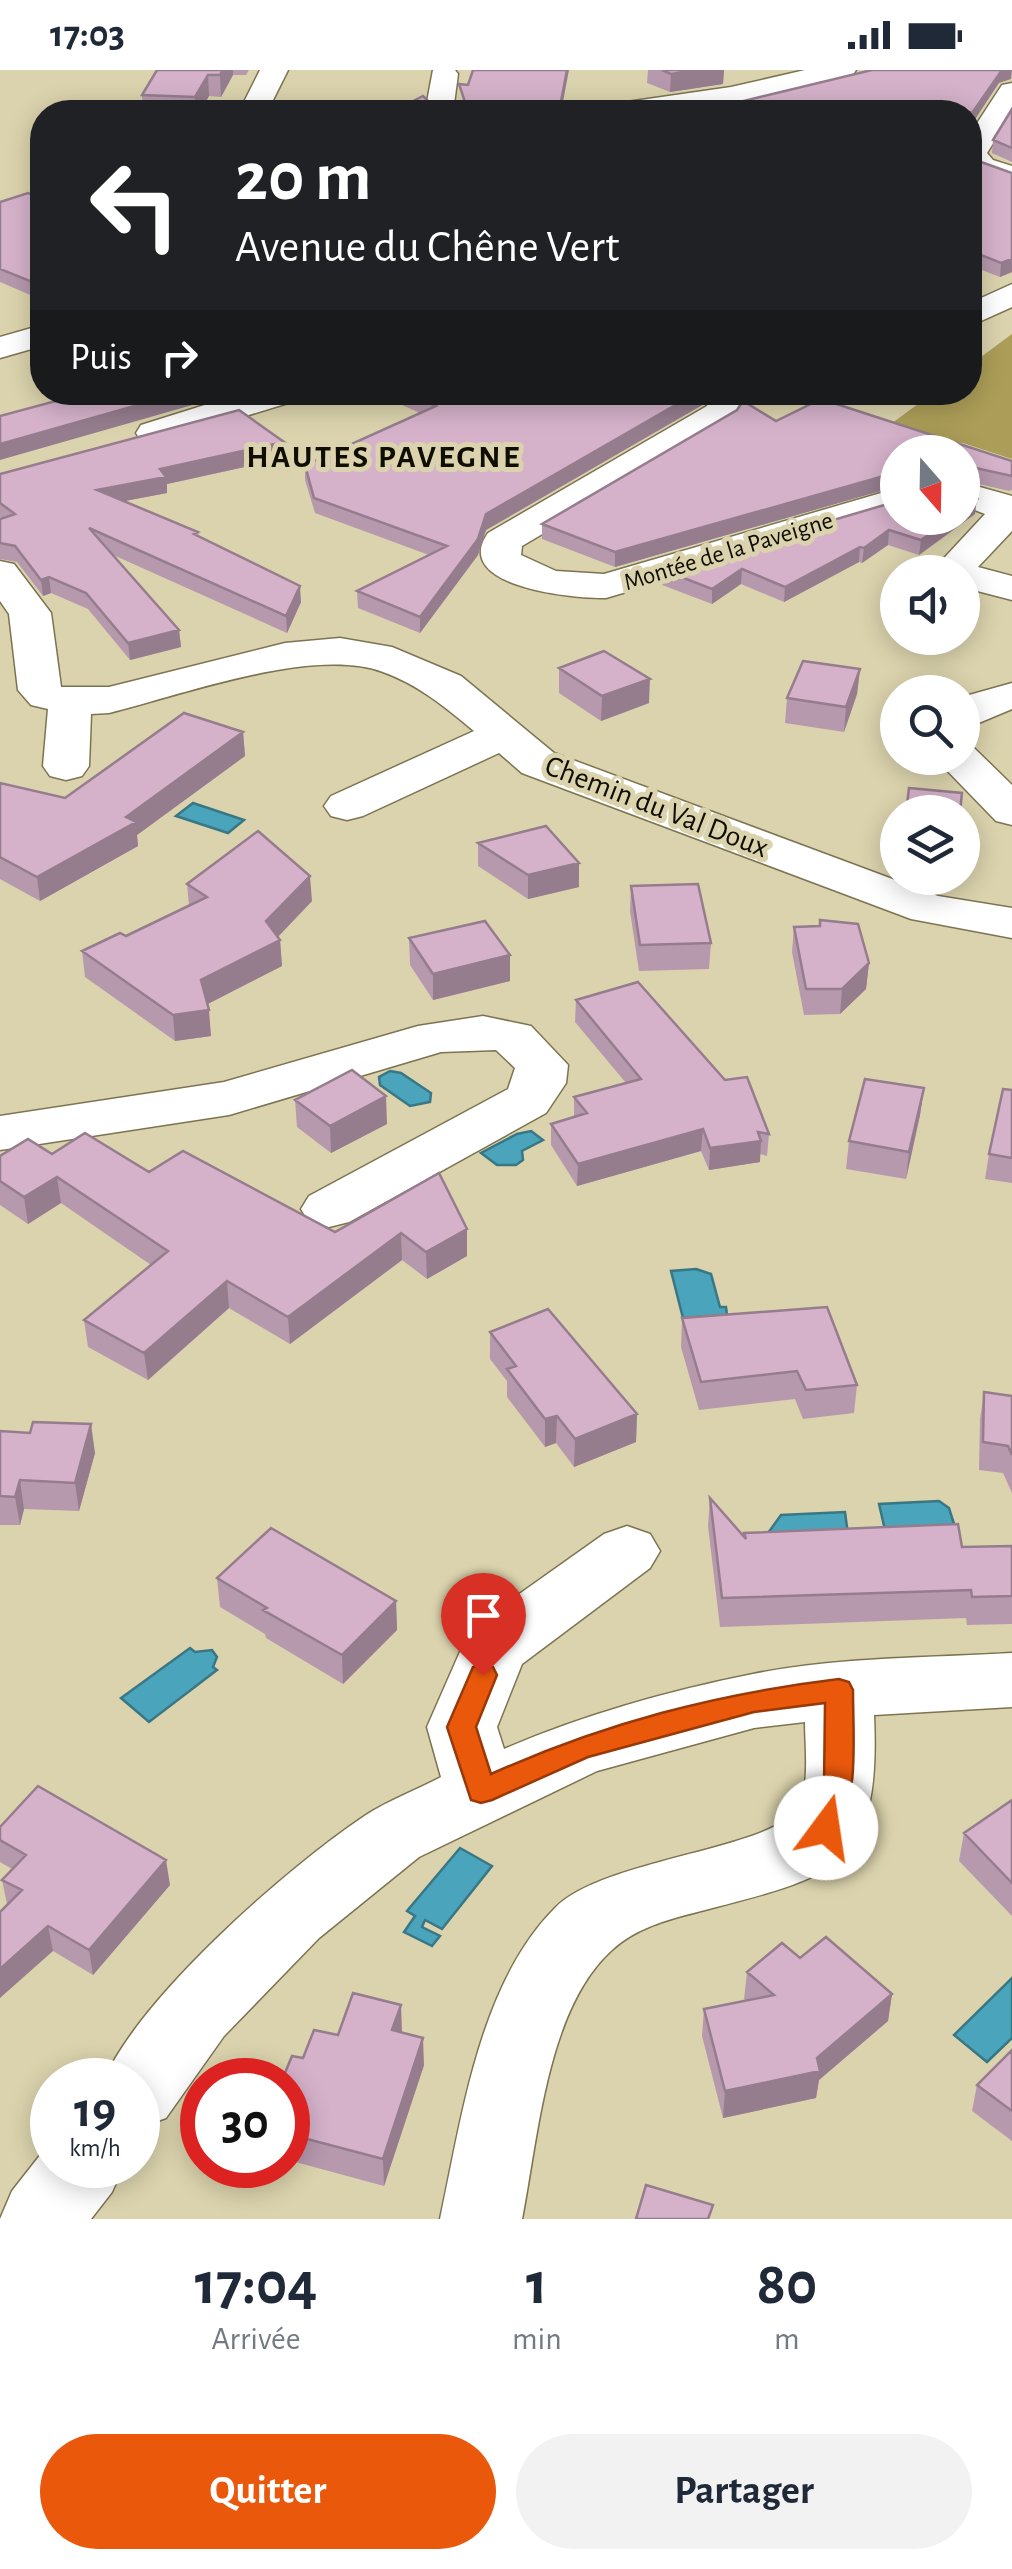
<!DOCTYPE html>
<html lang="fr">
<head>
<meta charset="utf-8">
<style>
	body { margin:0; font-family:"Alegreya Sans",sans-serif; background:#f2f2f3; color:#1f2937; height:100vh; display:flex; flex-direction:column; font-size:38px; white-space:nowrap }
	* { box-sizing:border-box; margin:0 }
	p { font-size:32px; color:#747a83 }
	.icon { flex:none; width:55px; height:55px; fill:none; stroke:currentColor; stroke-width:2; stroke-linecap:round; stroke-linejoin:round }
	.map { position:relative; height:2149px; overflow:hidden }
	.panel { display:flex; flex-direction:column; background:#fff; flex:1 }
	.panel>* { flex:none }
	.guide { position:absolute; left:30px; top:30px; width:952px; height:305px; border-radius:40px; box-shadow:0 5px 25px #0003; background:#202124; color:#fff; overflow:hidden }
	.needle { width:65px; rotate:160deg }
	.fabs { position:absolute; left:880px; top:365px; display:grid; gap:20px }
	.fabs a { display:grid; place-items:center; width:100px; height:100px; border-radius:50%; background:#fff; box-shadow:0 5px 25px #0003; font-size:50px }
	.speed { position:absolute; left:30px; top:1988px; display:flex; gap:20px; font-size:50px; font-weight:700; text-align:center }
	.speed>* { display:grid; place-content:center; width:130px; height:130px; border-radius:50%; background:#fff; box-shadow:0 5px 25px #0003; line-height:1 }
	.speed small { font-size:25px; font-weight:400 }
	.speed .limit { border:15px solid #d22; background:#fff; color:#111 }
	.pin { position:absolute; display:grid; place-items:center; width:85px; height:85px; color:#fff; margin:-102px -42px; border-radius:50% 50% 50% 0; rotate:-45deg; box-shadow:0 0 10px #0007 }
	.pin .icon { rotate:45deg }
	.me { position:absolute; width:110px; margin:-55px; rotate:14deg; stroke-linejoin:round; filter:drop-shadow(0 0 8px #0008) }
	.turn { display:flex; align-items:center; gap:35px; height:210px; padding:0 40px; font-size:45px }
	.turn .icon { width:130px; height:130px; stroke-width:2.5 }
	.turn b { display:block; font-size:70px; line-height:85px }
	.then { display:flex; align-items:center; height:95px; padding:0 40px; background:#0003; gap:20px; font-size:38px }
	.eta { display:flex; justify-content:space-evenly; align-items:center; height:170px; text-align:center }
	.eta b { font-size:60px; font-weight:600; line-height:70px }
	.primary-button { display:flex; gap:20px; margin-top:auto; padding:20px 40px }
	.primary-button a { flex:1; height:115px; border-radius:60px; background:#ea580c; color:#fff; font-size:40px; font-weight:600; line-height:115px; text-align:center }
	.primary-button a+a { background:#f2f2f3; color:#1f2937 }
	.status { display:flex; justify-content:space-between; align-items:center; height:70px; padding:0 50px; background:#fff; direction:ltr }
	.status svg { height:28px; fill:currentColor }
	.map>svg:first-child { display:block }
</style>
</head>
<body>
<div class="status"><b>17:03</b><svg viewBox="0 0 49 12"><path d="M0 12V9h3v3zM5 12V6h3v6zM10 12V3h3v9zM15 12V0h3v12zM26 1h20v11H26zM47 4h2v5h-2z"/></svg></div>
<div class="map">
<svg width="1012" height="2149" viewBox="0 0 1012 2149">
	<rect width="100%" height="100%" fill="#dbd3ad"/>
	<!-- forest -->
	<path fill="#ac9e58" d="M 1012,264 L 1012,389 L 963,373 L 914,368 L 888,356 L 933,323 L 970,322 L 970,295 Z"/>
	<!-- water -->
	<path fill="#4aa4bb" stroke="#397784" stroke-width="2.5" d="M 193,733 L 244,750 L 228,763 L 176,746 Z
		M 390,1001 L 401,1003 L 431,1023 L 430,1032 L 410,1036 L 380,1015 L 379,1007 Z
		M 531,1061 L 543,1070 L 522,1081 L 523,1090 L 516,1095 L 497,1095 L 481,1083 L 517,1064 Z
		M 696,1199 L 711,1204 L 720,1237 L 726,1237 L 727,1245 L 683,1248 L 671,1201 Z
		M 939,1431 L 949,1438 L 955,1457 L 885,1460 L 879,1434 Z
		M 845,1442 L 849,1472 L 763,1470 L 781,1445 Z
		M 190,1578 L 195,1582 L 212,1580 L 217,1587 L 213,1597 L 217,1600 L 149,1652 L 121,1628 Z
		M 460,1778 L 492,1796 L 442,1859 L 425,1850 L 422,1857 L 440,1866 L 432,1876 L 404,1862 L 415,1846 L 407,1841 Z
		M 1012,1908 L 1012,1968 L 987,1992 L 954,1965 Z"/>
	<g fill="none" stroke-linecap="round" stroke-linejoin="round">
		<defs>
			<path id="minor" d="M 260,0 L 288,0 L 267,42 L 239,42 Z
				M 433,0 L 455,0 L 458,4 L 454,34 L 462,42 L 430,42 L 426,37 Z
				M 805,0 L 856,0 L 852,6 C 771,26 689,47 606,42 L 610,36 L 620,33 L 731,17 Z
				M 1012,13 L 1012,43 L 987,83 L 993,90 L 1012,96 L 1012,115 L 970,100 L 970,64 L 1002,15 Z
				M 1012,214 L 1012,237 L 970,256 L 970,233 Z
				M 42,255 L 42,276 L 0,288 L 0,267 Z
				M 246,322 L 302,322 L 298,330 L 154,374 L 141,371 L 136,363 L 141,355 Z
				M 710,322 L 746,322 L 748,326 L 734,351 L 522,476 L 521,485 L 556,501 L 604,504 L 898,418 L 898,441 L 606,528 C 575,529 450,517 488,463 L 707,336 Z
				M 962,412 L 1012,426 L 1012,461 L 978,497 L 1012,506 L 1012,530 L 962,517 L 962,502 L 933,500 L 985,444 L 962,435 Z
				M 0,491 L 14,494 L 51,543 L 61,617 L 109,617 L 285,573 L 340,568 L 392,577 L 461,606 L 554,683 L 938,826 L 1012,838 L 1012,868 L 911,849 L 522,703 L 499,683 L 363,746 L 347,750 L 331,746 L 324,736 L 331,726 L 474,661 C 445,637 419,615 383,602 C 313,576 182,625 109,643 L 91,644 L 89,696 L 82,706 L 66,710 L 50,706 L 43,696 L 48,639 L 31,635 L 18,620 L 9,544 L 0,531 Z
				M 1012,613 L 1012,639 L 962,660 L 962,627 Z
				M 962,676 L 974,678 L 1012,715 L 1012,755 L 996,751 L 935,688 L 962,688 Z
				M 483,946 L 531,956 L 568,995 L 566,1013 L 546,1043 L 349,1152 L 329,1157 L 309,1152 L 301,1139 L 309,1126 L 508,1019 L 515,998 L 496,980 L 441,982 L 229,1045 L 0,1080 L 0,1046 L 224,1012 L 418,956 Z
				M 627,1456 L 650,1464 L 660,1481 L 650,1498 L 522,1594 L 497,1657 L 504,1679 C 583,1645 668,1621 753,1604 C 837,1587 926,1588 1012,1583 L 1012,1637 L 874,1645 C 881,1799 836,1806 701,1841 C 670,1849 637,1857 612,1880 C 547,1938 538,2068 522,2149 L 440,2149 C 462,2048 479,1913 556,1837 C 605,1788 779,1779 799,1736 C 810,1712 805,1677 805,1652 L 754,1658 L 597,1701 L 419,1787 L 319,1868 L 224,1966 L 166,2048 L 138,2058 L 138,2010 L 104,2010 C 142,1925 288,1797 366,1745 C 389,1730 417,1720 441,1707 L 427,1657 L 470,1559 L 604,1464 Z
				M 52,2070 L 52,2095 L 124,2095 L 112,2122 L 91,2149 L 0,2149 L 12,2121 Z"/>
		</defs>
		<!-- minor casing -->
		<use href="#minor" stroke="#7c7451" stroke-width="3"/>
		<!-- minor -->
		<use href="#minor" fill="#fff" fill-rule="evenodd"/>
	</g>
	<!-- wall -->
	<path fill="#b799ae" d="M 157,0 L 249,0 L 246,5 L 233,5 L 221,27 L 209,26 L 200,42 L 143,42 L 142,25 Z
		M 648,0 L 724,0 L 723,14 L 670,22 L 647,13 Z
		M 1012,39 L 1012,92 L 992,83 L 993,70 Z
		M 970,88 L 1012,103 L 1012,202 L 1000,207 L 974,197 Z
		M 42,130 L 42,230 L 0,212 L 0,132 Z
		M 373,322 L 706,322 L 704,334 L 486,460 L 478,485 L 420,563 L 358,538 L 357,521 L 429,485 L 315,443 L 305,410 L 305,395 L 420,343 Z
		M 821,329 L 1012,391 L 1012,420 L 1009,421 L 962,410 L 962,382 L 898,382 L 898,416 L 615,497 L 542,469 L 542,454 L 737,340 L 743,331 L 776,351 Z
		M 285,388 L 167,414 L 167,423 L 124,431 L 198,462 L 199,466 L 301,532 L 287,563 L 111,484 L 179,560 L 181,577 L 130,590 L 88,539 L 51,523 L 43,526 L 17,492 L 0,489 L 0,449 L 2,448 L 0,447 L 0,404 Z
		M 975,444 L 919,485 L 888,475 L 862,493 L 859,492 L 784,532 L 741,514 L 712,534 L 662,515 L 663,500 Z
		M 559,598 L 649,633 L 601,651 L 559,623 Z
		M 860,599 L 857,624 L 844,662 L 785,653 L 787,628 Z
		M 243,662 L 245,686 L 137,765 L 138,776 L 40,831 L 0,809 L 0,713 L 65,728 Z
		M 478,773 L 579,793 L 579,817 L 528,829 L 478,796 Z
		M 187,814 L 312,831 L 278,867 L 280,870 L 282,896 L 207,934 L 211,966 L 175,971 L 85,907 L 82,881 L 126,866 L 189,836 Z
		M 631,816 L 711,873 L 709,899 L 639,901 L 630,841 Z
		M 820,850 L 869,893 L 866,919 L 840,944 L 804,945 L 792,882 L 794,857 L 819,856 Z
		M 409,868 L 510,885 L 510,911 L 433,930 L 410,895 Z
		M 576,930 L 769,1064 L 767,1086 L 760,1084 L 760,1092 L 709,1100 L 701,1081 L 577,1116 L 551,1075 L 551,1054 L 574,1047 L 574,1027 L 626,1013 L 575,952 Z
		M 924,1018 L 920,1045 L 906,1109 L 846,1099 L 849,1071 Z
		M 1012,1020 L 1012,1113 L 985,1109 L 989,1084 Z
		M 295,1030 L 387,1054 L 331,1083 L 297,1057 Z
		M 52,1084 L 149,1102 L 335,1162 L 467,1159 L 467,1186 L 427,1209 L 402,1190 L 290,1274 L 229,1238 L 148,1310 L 88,1277 L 84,1250 L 151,1195 L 61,1133 L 28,1154 L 0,1135 L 0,1086 Z
		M 682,1248 L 857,1315 L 854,1343 L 803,1349 L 795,1329 L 699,1340 L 681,1277 Z
		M 490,1262 L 637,1344 L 636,1372 L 574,1397 L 556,1373 L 545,1377 L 507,1327 L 507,1311 L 490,1289 Z
		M 984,1322 L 1012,1326 L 1012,1423 L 1003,1403 L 979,1400 L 980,1349 Z
		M 0,1361 L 95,1383 L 79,1441 L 24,1439 L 20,1455 L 0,1455 Z
		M 710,1428 L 744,1467 L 744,1463 L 962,1477 L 1012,1476 L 1012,1554 L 967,1555 L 966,1548 L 720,1557 L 708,1456 Z
		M 217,1508 L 396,1531 L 397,1560 L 343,1614 L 266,1568 L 265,1564 L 220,1537 Z
		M 1012,1730 L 1012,1846 L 959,1791 L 964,1763 Z
		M 0,1757 L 170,1815 L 93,1905 L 53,1881 L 7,1834 L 2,1810 L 12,1799 L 0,1792 Z
		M 800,1888 L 892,1924 L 888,1951 L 819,2010 L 816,2028 L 723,2048 L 702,1966 L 704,1939 L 747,1931 L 744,1929 L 747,1902 Z
		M 402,1963 L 424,1995 L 384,2116 L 288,2090 L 288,2010 L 303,1988 L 338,1965 Z
		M 1012,1980 L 1012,2071 L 972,2041 L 977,2015 Z"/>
	<!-- shaded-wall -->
	<path fill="#957d8d" d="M 223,0 L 233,0 L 233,5 L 221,27 L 220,5 Z
		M 567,0 L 569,0 L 561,42 L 559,42 Z
		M 696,0 L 724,0 L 723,14 L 670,22 L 671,4 Z
		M 1000,0 L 1012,0 L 1011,9 L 999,13 L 970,57 L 970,46 Z
		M 208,5 L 209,26 L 200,42 L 196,42 L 195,27 Z
		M 976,183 L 974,197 L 970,200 L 970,187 Z
		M 1012,189 L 1012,202 L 1000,207 L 1001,193 Z
		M 184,322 L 238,322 L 0,390 L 0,374 Z
		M 698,322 L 706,322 L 704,334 L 486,460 L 478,485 L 420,563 L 420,547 L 486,444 Z
		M 284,372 L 285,388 L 167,414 L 167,423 L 99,436 L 97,420 L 160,399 Z
		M 898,402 L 898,416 L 615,497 L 615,482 Z
		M 977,429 L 975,444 L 919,485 L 921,470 L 952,448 L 962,448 L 962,440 Z
		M 889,460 L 888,475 L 862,493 L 864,478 Z
		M 860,477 L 859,492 L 784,532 L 785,517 Z
		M 742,499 L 741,514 L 712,534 L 712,519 Z
		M 49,507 L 51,523 L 43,526 L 41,510 Z
		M 300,516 L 301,532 L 287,563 L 286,546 Z
		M 179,560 L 181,577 L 130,590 L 128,573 Z
		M 860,599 L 857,624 L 844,662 L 846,637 Z
		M 650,609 L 649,633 L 601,651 L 602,626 Z
		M 243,662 L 245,686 L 137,765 L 138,776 L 40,831 L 37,807 L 126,747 Z
		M 579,793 L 579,817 L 528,829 L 528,805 Z
		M 310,806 L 312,831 L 270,875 L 280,870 L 282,896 L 204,936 L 201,910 L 266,851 Z
		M 510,885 L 510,911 L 433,930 L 433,904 Z
		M 869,893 L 866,919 L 840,944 L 842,919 Z
		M 209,940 L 211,966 L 175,971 L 173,945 Z
		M 924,1018 L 920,1045 L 906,1109 L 909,1082 Z
		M 386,1026 L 387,1054 L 331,1083 L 330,1056 Z
		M 703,1059 L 701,1081 L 577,1116 L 578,1094 Z
		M 761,1071 L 760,1092 L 709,1100 L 710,1078 Z
		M 57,1107 L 61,1133 L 28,1154 L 24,1127 Z
		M 467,1159 L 467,1186 L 427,1209 L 426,1182 Z
		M 401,1163 L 402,1190 L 290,1274 L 288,1247 Z
		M 227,1211 L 229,1238 L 148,1310 L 144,1283 Z
		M 637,1344 L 636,1372 L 574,1397 L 575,1369 Z
		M 557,1346 L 556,1373 L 545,1377 L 545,1349 Z
		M 91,1354 L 95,1383 L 79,1441 L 75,1413 Z
		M 20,1410 L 24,1439 L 20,1455 L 15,1427 Z
		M 396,1531 L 397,1560 L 343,1614 L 342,1585 Z
		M 166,1790 L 170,1815 L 93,1905 L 89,1880 Z
		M 48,1856 L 53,1881 L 0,1928 L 0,1899 Z
		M 892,1924 L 888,1951 L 819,2010 L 816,2028 L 723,2048 L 725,2021 L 817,1988 Z
		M 401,1935 L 402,1962 L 393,1987 L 392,1960 Z
		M 423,1968 L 424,1995 L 384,2116 L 383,2089 Z"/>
	<!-- building -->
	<path fill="#d5b2ca" stroke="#957d8d" stroke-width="2.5" d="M 157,0 L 223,0 L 220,5 L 208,5 L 195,27 L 142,25 Z
		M 473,0 L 567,0 L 559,42 L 392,42 L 423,26 L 430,33 L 465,32 L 459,14 L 468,15 Z
		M 662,0 L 696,0 L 671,4 Z
		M 872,0 L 1002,0 L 970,46 L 970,42 L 727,42 L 742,39 L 731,34 Z
		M 1012,39 L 1012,78 L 993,70 Z
		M 970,88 L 1012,103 L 1012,189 L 1001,193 L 976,183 L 970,187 Z
		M 28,123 L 42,130 L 42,216 L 0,199 L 0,132 Z
		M 89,322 L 93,325 L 98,322 L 184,322 L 0,374 L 0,346 Z
		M 406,322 L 698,322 L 486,444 L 478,469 L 420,547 L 357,521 L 447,476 L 314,428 L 305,395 L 436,336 Z
		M 821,329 L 1012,391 L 1012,406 L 962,395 L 962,382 L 898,382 L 898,402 L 615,482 L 542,454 L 737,340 L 743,331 L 776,351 Z
		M 239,340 L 284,372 L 160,399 L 166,407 L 97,420 L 198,462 L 194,464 L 300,516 L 286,546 L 89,458 L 179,560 L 128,573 L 86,523 L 49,507 L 41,510 L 15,476 L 0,473 L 0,449 L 15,444 L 0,433 L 0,404 Z
		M 962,423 L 977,429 L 962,440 Z
		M 898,431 L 898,448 L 952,448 L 921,470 L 889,460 L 864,478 L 860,477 L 785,517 L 742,499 L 712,519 L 663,500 Z
		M 604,581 L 650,609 L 602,626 L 559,598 Z
		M 803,591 L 860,599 L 846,637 L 787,628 Z
		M 184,643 L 243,662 L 126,747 L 136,752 L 37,807 L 0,787 L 0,713 L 65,728 Z
		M 909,718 L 962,723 L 960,742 L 906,742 Z
		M 546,756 L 579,793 L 528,805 L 478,773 Z
		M 258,761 L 310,806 L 266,851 L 280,870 L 201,910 L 209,940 L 173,945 L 82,881 L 120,863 L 126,866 L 207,827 L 187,814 Z
		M 698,814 L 711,873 L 640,875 L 631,816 Z
		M 820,850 L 858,854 L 869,893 L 842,919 L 806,919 L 794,857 L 820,856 Z
		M 485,851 L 510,885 L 433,904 L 409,868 Z
		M 638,912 L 725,1010 L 747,1007 L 769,1064 L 758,1062 L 761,1071 L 710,1078 L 703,1059 L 578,1094 L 551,1054 L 587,1043 L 574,1027 L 641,1009 L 576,930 Z
		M 352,1000 L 386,1026 L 330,1056 L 295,1030 Z
		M 865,1009 L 924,1018 L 909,1082 L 849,1071 Z
		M 1003,1019 L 1012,1020 L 1012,1088 L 989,1084 Z
		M 85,1063 L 149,1102 L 183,1081 L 335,1162 L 439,1103 L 467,1159 L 426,1182 L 401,1163 L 288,1247 L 227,1211 L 144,1283 L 84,1250 L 168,1181 L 57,1107 L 24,1127 L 0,1111 L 0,1086 L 28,1069 L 52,1084 Z
		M 827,1237 L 857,1315 L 806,1320 L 797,1301 L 701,1312 L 682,1248 Z
		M 548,1239 L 637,1344 L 575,1369 L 557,1346 L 545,1349 L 507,1299 L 516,1296 L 490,1262 Z
		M 984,1322 L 1012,1326 L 1012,1385 L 1008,1376 L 983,1372 Z
		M 33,1352 L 91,1354 L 75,1413 L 20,1410 L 15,1427 L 0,1426 L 0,1361 L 30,1363 Z
		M 710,1428 L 746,1469 L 744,1463 L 958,1454 L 962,1477 L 1012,1476 L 1012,1526 L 972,1527 L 971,1520 L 722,1528 Z
		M 271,1458 L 396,1531 L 342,1585 L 263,1540 L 267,1538 L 217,1508 Z
		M 38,1716 L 166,1790 L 89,1880 L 48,1856 L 0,1899 L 0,1842 L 22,1820 L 2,1810 L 26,1785 L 0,1770 L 0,1757 Z
		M 1012,1730 L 1012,1813 L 964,1763 Z
		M 826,1867 L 892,1924 L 817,1988 L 820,2001 L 725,2021 L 704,1939 L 774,1925 L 747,1902 L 782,1873 L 800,1888 Z
		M 353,1923 L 401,1935 L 392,1960 L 423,1968 L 383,2089 L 288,2064 L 288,2010 L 282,2010 L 292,1986 L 303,1988 L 314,1960 L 338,1965 Z
		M 1012,1980 L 1012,2041 L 977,2015 Z
		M 646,2115 L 713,2135 L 708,2149 L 636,2149 Z"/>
	<!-- route -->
	<path fill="#ea580c" stroke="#983908" stroke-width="2.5" d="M 483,1594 L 493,1597 L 497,1605 L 476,1657 L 491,1704 C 605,1653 715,1624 839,1609 L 849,1612 L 853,1620 C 853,1669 859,1722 837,1767 L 826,1771 L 816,1767 L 811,1758 L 824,1715 L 825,1633 L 754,1642 L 588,1687 L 492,1730 L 481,1733 L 471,1730 L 447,1657 L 473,1597 Z"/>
	<g text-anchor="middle" stroke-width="10" stroke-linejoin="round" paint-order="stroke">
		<!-- far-street labels -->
		<g font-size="25" fill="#100d02" stroke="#dbd3ad">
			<text transform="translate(728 480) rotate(-17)" y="9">Montée de la Paveigne</text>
		</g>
		<!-- street labels -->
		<g font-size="30" fill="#100d02" stroke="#dbd3ad">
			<text transform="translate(657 736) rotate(21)" y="10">Chemin du Val Doux</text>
		</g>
		<!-- far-district labels -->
		<g font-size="32" font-weight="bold" letter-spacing="2.5" fill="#100d02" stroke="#dbd3ad">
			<text x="384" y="397">HAUTES PAVEGNE</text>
		</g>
	</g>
</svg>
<div class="fabs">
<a><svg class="needle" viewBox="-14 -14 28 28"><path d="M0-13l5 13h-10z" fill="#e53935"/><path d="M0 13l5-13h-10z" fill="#747a83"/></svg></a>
<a><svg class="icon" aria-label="sound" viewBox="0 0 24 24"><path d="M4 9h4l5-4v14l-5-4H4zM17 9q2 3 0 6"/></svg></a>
<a><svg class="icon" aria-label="search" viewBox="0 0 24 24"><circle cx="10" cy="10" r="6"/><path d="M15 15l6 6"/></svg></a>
<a><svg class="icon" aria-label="layers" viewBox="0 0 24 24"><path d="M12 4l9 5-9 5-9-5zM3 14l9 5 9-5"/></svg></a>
</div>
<div class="speed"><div>19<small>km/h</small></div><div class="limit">30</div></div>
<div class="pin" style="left:483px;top:1605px;background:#d93025"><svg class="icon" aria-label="arrive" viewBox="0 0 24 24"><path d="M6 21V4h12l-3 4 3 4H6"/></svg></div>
<svg class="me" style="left:826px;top:1758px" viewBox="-20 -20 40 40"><circle r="19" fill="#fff"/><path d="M0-13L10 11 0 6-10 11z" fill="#ea580c"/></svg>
<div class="guide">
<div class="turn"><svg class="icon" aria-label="left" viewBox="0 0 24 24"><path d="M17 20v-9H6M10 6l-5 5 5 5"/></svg><div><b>20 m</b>Avenue du Chêne Vert</div></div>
<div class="then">Puis<svg class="icon" aria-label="right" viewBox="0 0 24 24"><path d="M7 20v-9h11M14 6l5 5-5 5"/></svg></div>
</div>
</div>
<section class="panel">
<div class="eta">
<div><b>17:04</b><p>Arrivée</p></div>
<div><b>1</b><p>min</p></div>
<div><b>80</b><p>m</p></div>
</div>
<div class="primary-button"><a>Quitter</a><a>Partager</a></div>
</section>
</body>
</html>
